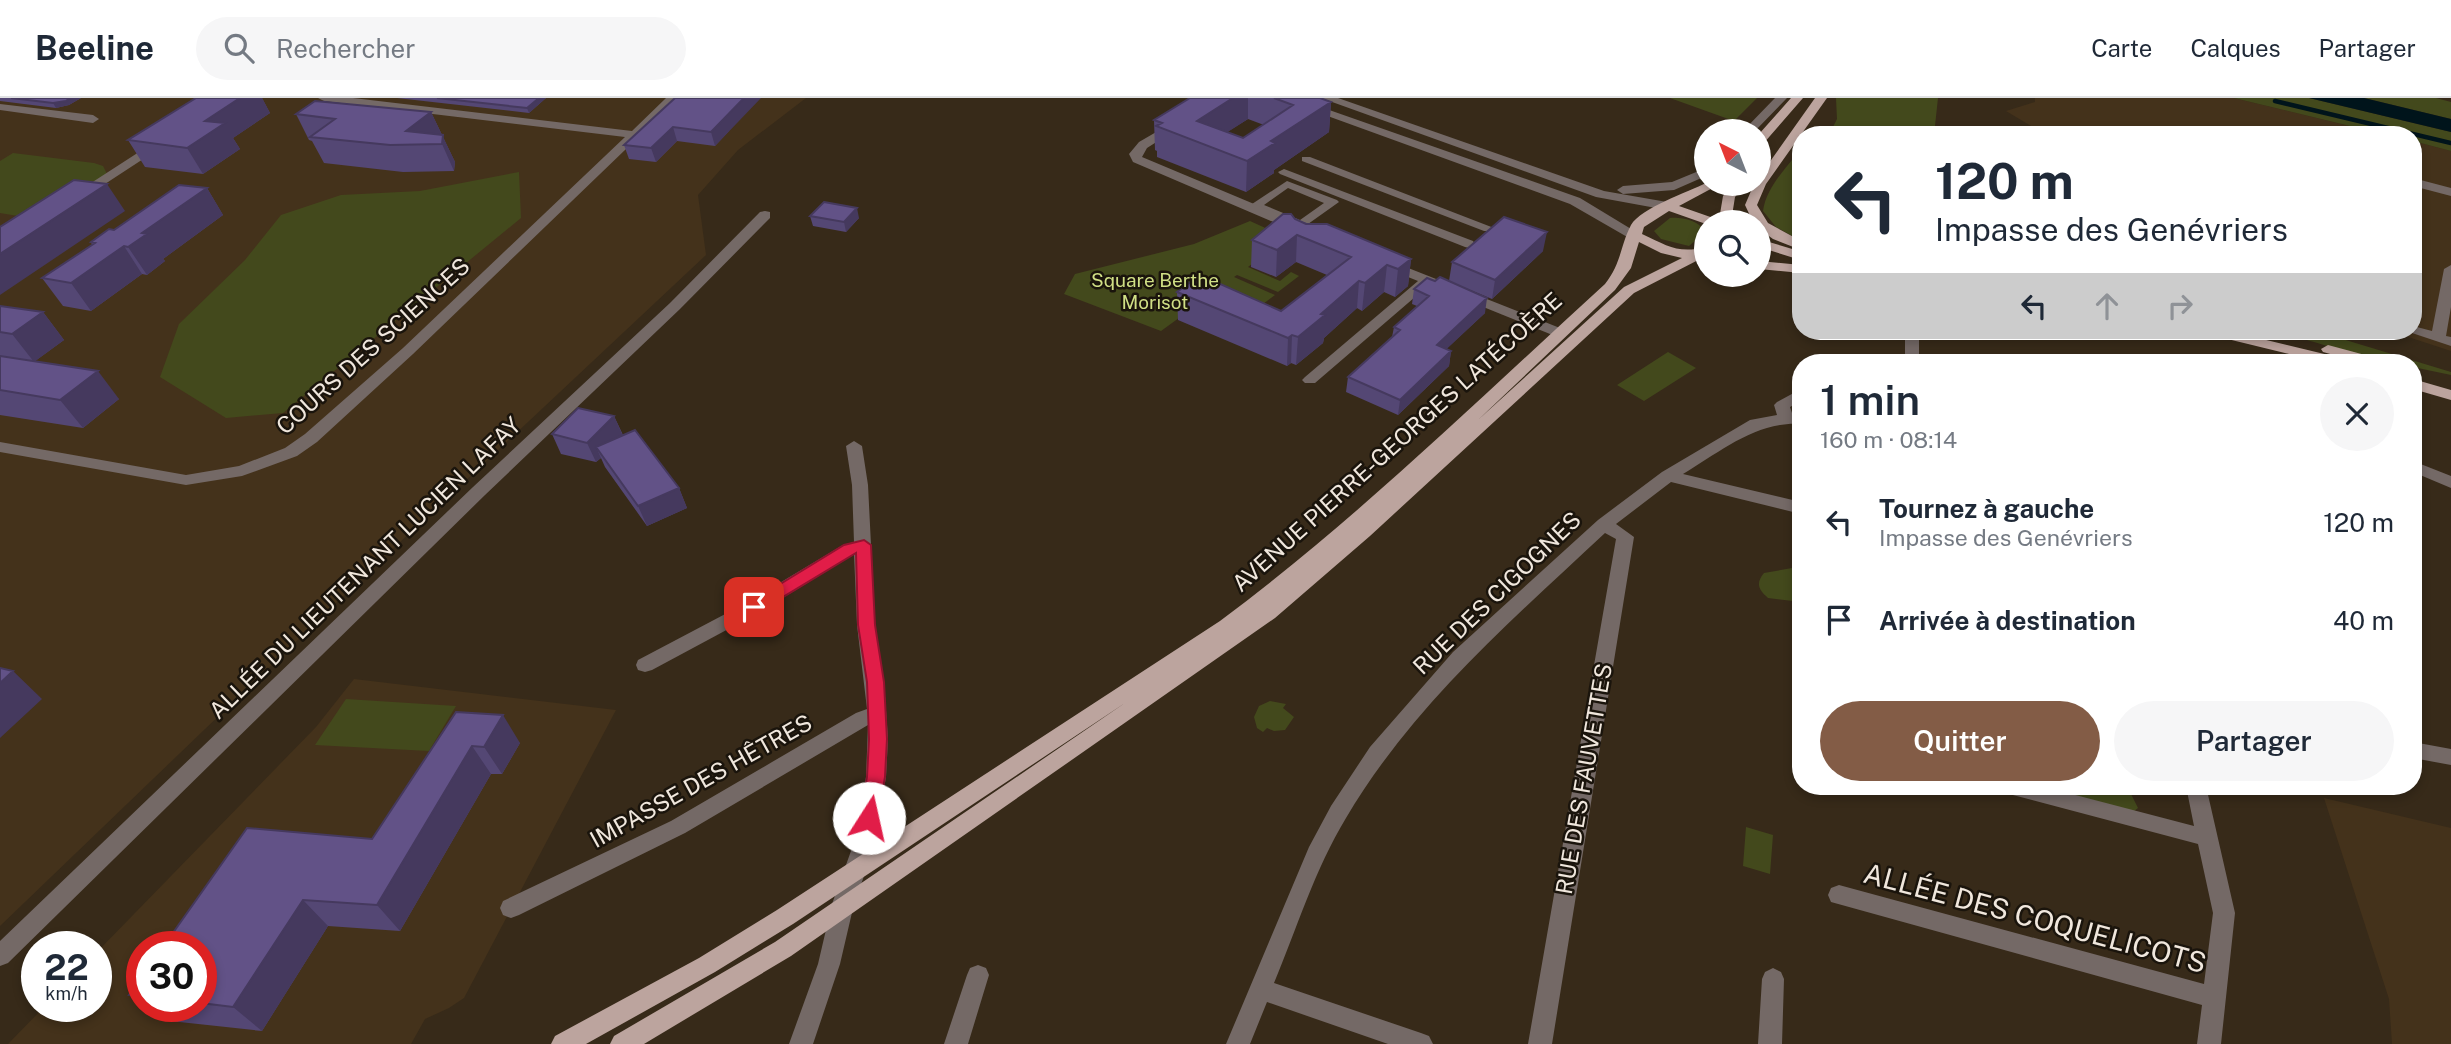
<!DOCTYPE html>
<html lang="fr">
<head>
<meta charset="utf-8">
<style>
	body { margin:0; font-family:"Public Sans",sans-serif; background:#f6f6f7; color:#1f2937; height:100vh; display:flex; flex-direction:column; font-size:26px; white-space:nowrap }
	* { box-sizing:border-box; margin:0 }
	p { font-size:23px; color:#747a83 }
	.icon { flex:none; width:38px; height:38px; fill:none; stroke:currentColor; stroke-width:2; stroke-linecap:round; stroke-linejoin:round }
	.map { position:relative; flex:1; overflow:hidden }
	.side { position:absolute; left:1792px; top:256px; width:630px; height:441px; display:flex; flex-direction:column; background:#fff; border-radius:28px; box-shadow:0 4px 10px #0003 }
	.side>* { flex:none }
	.hud { position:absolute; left:1792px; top:28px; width:630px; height:214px; border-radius:28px; box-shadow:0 4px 10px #0003; background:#fff; color:#1f2937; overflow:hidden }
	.needle { width:46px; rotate:318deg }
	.fabs { position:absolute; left:1694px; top:21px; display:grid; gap:14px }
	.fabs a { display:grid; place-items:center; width:77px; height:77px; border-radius:50%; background:#fff; box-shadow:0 4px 10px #0003; font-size:35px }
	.speed { position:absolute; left:21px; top:833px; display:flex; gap:14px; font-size:35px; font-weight:700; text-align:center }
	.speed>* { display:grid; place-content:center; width:91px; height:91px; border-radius:50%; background:#fff; box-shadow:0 4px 10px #0003; line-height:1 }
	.speed small { font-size:18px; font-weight:400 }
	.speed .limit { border:10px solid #d22; background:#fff; color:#111 }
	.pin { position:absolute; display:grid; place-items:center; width:60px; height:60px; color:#fff; margin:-30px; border-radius:14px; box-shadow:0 4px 10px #0006 }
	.me { position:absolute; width:77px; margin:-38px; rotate:10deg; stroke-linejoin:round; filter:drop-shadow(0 0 5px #0008) }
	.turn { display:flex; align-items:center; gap:24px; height:147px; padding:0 28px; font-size:32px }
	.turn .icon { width:91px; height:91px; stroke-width:2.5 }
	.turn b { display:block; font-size:49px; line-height:60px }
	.lanes { display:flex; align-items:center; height:66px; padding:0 28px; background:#0003; justify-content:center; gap:35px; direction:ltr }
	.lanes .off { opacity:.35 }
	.round { display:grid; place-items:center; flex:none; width:74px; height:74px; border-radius:37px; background:#f6f6f7 }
	.summary { display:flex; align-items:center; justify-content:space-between; height:119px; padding:0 28px }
	h1 { font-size:42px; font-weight:600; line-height:52px }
	.primary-button { display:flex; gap:14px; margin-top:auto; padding:14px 28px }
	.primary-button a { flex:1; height:80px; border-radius:42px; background:#835c46; color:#fff; font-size:28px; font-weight:600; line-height:80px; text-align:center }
	.primary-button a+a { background:#f6f6f7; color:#1f2937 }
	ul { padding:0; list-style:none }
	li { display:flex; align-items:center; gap:21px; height:98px; padding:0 28px }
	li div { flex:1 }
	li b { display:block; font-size:26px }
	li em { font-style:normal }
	header { display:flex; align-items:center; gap:42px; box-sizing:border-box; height:98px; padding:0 35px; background:#fff; border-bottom:2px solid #e0e1e3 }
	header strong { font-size:33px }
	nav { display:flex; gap:38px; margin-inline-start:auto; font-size:24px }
	.search { width:490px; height:63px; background:#f6f6f7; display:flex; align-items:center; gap:18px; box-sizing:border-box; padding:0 24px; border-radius:38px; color:#747a83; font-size:26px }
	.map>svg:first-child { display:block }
</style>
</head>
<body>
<header>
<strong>Beeline</strong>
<div class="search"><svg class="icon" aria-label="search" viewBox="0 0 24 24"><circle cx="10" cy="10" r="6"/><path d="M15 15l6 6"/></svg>Rechercher</div>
<nav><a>Carte</a><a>Calques</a><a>Partager</a></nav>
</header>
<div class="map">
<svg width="2451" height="946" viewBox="0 0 2451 946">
	<rect width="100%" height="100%" fill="#372a19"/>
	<!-- built -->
	<path fill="#44321b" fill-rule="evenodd" d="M 0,0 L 806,0 L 738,52 L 698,97 L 706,157 L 383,460 L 0,828 Z
		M 2035,0 L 2234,0 L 2387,37 L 2046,37 L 2006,13 L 2035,4 Z
		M 2413,43 L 2451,53 L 2451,253 L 2390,233 L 2413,233 Z
		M 354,581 L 616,612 L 464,900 L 449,910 L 425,921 L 411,946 L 8,946 L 45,908 L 96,908 L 96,855 L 316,629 ZM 142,849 L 201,849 L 201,908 L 142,908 Z
		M 2324,700 L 2451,730 L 2451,946 L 2392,946 L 2389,901 Z"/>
	<!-- green -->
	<path fill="#43491c" d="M 1670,0 L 1757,0 L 1734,23 Z
		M 1836,0 L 1938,0 L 1934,37 L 1829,37 L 1837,21 Z
		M 2234,0 L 2309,0 L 2451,34 L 2451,53 L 2413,43 L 2413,37 L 2387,37 Z
		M 2364,0 L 2436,0 L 2451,4 L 2451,21 Z
		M 13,55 L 94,65 L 103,68 L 107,76 L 36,121 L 0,115 L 0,63 Z
		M 1795,58 L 1801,60 L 1801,143 L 1776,129 L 1763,113 C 1766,91 1782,75 1795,58 Z
		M 519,74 L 521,120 L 283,315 L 226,320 L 160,279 L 179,226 L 245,162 L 281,117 L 341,97 L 420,93 Z
		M 1670,120 C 1682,119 1700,123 1705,134 L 1689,148 L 1661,141 L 1654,133 Z
		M 1250,123 L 1287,140 L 1248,169 L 1280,183 L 1291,174 L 1299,178 L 1278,194 L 1237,177 L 1234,179 L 1275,197 L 1247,218 L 1212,196 L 1161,233 L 1064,196 L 1075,176 L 1194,146 Z
		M 2274,233 L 2316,233 L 2451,274 L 2451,277 L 2413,269 L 2413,264 C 2367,264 2319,244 2274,233 Z
		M 1668,254 L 1696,270 L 1644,303 L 1617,287 Z
		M 1792,470 L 1801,472 L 1801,504 L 1768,500 C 1759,492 1755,486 1764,475 Z
		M 346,601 L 456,608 L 429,653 L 315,647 Z
		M 1270,603 L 1286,606 L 1283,610 L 1294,619 L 1285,632 L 1274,633 L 1267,630 L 1263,634 L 1257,630 L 1254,619 L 1259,608 Z
		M 2072,688 L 2127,688 L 2138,710 L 2133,714 L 2076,699 Z
		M 1746,729 L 1773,737 L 1770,776 L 1743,768 Z"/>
	<!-- water -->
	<path fill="#00141b" d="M 2309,0 L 2364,0 L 2451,21 L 2451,34 Z"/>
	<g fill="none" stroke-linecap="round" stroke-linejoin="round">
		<!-- stream -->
		<path stroke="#00141b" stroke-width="4.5" d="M 2275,3 L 2451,45"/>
		<!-- pedestrian -->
		<path fill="#746966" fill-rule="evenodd" d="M 1302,59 L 1310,59 L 1494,130 L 1492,133 L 1484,133 L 1302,63 Z
			M 1284,71 L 1473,143 L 1475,146 L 1469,150 L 1465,149 L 1280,76 L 1278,74 Z
			M 1287,83 L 1337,102 L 1339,104 L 1301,131 L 1252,110 L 1252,106 ZM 1288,90 L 1324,105 L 1300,122 L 1264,107 Z"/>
		<!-- minor -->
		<path fill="#746966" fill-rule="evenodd" d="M 318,0 L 353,0 L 632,33 L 666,0 L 679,0 L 413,256 L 317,344 L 297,358 L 242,378 L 186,387 L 0,354 L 0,344 L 186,377 L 239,368 L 285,350 L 305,336 L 403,250 L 625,39 L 324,3 Z
			M 1278,0 L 1295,0 L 1580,100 L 1641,137 L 1634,141 L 1629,140 L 1570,106 Z
			M 1321,0 L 1338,0 L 1604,93 L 1667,104 L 1673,108 L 1667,112 L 1596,99 Z
			M 1775,0 L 1787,0 L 1755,33 L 1743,33 Z
			M 0,6 L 93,17 L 99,21 L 93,25 L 0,12 Z
			M 1170,26 L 1180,29 L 1147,50 L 1142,59 L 1302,126 L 1302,132 L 1292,132 L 1133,64 L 1129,56 L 1139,44 Z
			M 156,43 L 162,47 L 160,50 L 82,101 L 77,102 L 71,98 Z
			M 1706,70 L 1706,78 L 1674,92 L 1623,96 L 1617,92 L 1623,88 L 1672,84 Z
			M 2413,80 L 2451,90 L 2451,98 L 2413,88 Z
			M 765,113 L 770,114 L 770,120 L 680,211 L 485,397 L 8,865 L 0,868 L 0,843 L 473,389 L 670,205 L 760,114 Z
			M 1388,162 L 1565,232 L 1567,235 L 1565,238 L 1555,238 L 1429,187 L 1315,285 L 1305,285 L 1302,282 L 1305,279 L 1418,183 L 1383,169 L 1383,163 Z
			M 2451,167 L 2451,209 L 2446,238 L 2451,239 L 2451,248 L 2406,233 L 2413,233 L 2413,228 L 2432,233 L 2444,171 Z
			M 1912,233 L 1919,237 L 1919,264 L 1905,264 L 1905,237 Z
			M 1870,259 L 1877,264 L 1861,264 L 1863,261 Z
			M 1801,291 L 1801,303 L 1790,309 L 1792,315 L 1801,316 L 1801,326 C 1756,323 1720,354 1683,376 L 1801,404 L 1801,416 L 1671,384 L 1616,426 L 1634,439 L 1552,946 L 1528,946 L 1616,441 L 1605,435 C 1511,523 1412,608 1346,720 C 1315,771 1297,830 1274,885 L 1421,935 L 1429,938 L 1433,946 L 1388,946 L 1267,904 L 1250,946 L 1226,946 L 1309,749 L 1331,708 L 1370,649 L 1453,554 L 1598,422 L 1662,374 L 1750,322 L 1777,317 L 1774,307 L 1777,304 Z
			M 854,343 L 862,348 L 868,387 L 875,527 L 884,584 L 888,641 L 886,679 L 873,753 L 854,806 L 840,866 L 813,946 L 789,946 L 818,866 L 832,806 L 851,753 L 866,679 L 868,627 L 685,735 L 519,817 L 511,820 L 503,817 L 500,810 L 503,803 L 671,723 L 856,615 L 867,611 L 857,527 L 854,456 L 760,514 L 652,572 L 645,574 L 638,572 L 636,567 L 638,562 L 748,504 L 843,447 L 854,444 L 852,387 L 846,348 Z
			M 2413,363 L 2451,378 L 2451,390 L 2413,374 Z
			M 2413,644 L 2451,651 L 2451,667 L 2413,660 Z
			M 1999,688 L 2041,688 L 2194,728 L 2186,688 L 2206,688 L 2235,815 L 2221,946 L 2197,946 L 2202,907 L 1831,804 L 1828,797 L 1831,790 L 1839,787 L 2204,886 L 2213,815 L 2198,746 L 2009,696 L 2002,694 Z
			M 978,867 L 986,870 L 989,877 L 968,946 L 944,946 L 967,877 L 970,870 Z
			M 1773,870 L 1781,874 L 1784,881 L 1782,946 L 1758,946 L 1762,881 L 1765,874 Z"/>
		<!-- primary -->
		<path fill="#bca49e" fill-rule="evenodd" d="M 1791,0 L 1803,0 L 1763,46 L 1759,47 L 1759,36 Z
			M 1815,0 L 1827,0 L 1766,86 L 1757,107 L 1768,125 L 1801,143 L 1801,152 L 1773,141 L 1759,131 L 1759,124 L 1753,124 L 1745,107 L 1754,86 L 1759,86 L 1759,79 Z
			M 1706,85 L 1720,86 L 1679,108 L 1719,122 L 1723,98 L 1733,86 L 1746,86 L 1735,99 L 1731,124 L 1706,126 L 1669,113 L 1644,129 L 1642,136 C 1668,148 1678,156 1706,149 L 1706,158 L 1634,195 L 1370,438 L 1275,520 L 791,858 L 644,946 L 610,946 L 614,938 L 775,844 L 1125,605 L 793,826 L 715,874 L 586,946 L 551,946 L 555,938 L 699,860 L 777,812 L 1220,523 C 1357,421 1479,301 1605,186 C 1622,164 1620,148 1631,127 C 1641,110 1688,94 1706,85 ZM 1639,144 L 1661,155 L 1682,160 L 1624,189 L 1478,322 L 1615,192 L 1631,170 Z
			M 1759,141 L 1799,153 L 1801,156 L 1794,160 L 1759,149 Z
			M 1759,163 L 1801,167 L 1801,175 L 1759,171 Z
			M 2205,233 L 2229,233 L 2345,261 L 2347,264 L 2322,264 L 2207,236 Z
			M 2328,247 L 2380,261 L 2382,264 L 2359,264 L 2323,254 L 2321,251 Z
			M 2413,281 L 2451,292 L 2451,302 L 2413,291 Z"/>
	</g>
	<!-- wall -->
	<path fill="#544774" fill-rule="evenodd" d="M 0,0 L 81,0 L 69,7 L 56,10 L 0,3 Z
		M 196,0 L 262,0 L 270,15 L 233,40 L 240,51 L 203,76 L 145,69 L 128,42 Z
		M 397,0 L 546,0 L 529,15 Z
		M 675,0 L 729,33 L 715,48 L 677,43 L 656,64 L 629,61 L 624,47 Z
		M 1190,0 L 1320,0 L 1331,4 L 1329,34 L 1274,72 L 1274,75 L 1246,94 L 1157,59 L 1157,53 L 1155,52 L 1154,22 ZM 1248,21 L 1264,27 L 1243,40 L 1227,34 Z
		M 431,14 L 455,64 L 454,73 L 403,74 L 324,65 L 312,43 L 309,42 L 296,16 Z
		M 207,90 L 223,117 L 163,161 L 165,163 L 147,177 L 142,176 L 91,213 L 63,208 L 42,180 L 92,147 L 91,144 L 114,132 Z
		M 810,118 L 859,120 L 846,134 L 813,128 Z
		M 1295,121 L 1411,161 L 1408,188 L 1395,199 L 1384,194 L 1362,213 L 1357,210 L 1324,240 L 1323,245 L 1296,267 L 1291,265 L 1287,268 L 1178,222 L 1177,194 L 1281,213 L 1327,177 L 1296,164 L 1276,179 L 1251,169 L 1252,142 Z
		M 1543,153 L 1492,201 L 1463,189 L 1485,215 L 1446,251 L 1451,253 L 1449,268 L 1398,317 L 1346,294 L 1348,279 L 1392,239 L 1394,229 L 1417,208 L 1412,206 L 1414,191 L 1435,183 L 1449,183 L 1452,164 Z
		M 0,208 L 43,214 L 64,242 L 35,263 L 119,301 L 83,330 L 0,317 Z
		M 614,318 L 623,337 L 679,390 L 687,410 L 647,428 L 605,369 L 601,360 L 596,364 L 561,356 L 552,336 Z
		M 456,614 L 520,645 L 502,676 L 491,676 L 400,833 L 328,828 L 262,933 L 161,922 L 144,908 L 201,908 L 201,849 L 372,741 Z
		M 142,879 L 142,907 L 129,897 Z"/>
	<!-- shaded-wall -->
	<path fill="#45395e" d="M 70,0 L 81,0 L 69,7 L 56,10 L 53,5 Z
		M 240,0 L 262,0 L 270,15 L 233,40 L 240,51 L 203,76 L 187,50 L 205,23 Z
		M 539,0 L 546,0 L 529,15 L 527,10 Z
		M 744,0 L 761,0 L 715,48 L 711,34 Z
		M 1233,0 L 1248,0 L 1248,21 L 1206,48 L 1197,23 Z
		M 1331,4 L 1329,34 L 1274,72 L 1274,75 L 1246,94 L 1247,63 L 1271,43 Z
		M 431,14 L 455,64 L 454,73 L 442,46 L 406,33 Z
		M 673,29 L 677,43 L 656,64 L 651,50 Z
		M 107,86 L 125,113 L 0,197 L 0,156 Z
		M 207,90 L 223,117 L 163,161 L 165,163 L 147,177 L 128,149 L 142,135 Z
		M 857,110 L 859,120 L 846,134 L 844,124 Z
		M 1547,134 L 1543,153 L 1492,201 L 1495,182 Z
		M 1297,137 L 1296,164 L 1276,179 L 1277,152 Z
		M 124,148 L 142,176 L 91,213 L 71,185 Z
		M 1411,161 L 1408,188 L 1395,199 L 1398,171 Z
		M 1387,167 L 1384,194 L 1362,213 L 1365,185 Z
		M 1359,183 L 1357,210 L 1324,240 L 1323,245 L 1296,267 L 1298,239 L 1321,216 Z
		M 1487,200 L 1485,215 L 1435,262 L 1437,247 Z
		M 43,214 L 64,242 L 34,264 L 12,236 Z
		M 1292,237 L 1291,265 L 1287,268 L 1288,240 Z
		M 1451,253 L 1449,268 L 1398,317 L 1400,302 Z
		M 98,273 L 119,301 L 83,330 L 60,302 Z
		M 614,318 L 623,338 L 596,349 L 601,360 L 596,364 L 587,345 Z
		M 679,390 L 687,410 L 647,428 L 638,408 Z
		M 13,573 L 42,601 L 0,640 L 0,585 Z
		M 503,617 L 520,645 L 502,676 L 484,649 Z
		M 472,648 L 491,676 L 400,833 L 377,807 Z
		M 303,802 L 328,828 L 262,933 L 233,909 Z"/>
	<!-- building -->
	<path fill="#625287" stroke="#45395e" stroke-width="2" d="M 11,0 L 70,0 L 66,3 L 53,5 Z
		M 196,0 L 240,0 L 205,23 L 225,25 L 187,50 L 128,42 Z
		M 437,0 L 539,0 L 527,10 Z
		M 675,0 L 744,0 L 711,34 L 673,29 L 651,50 L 624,47 Z
		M 1190,0 L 1233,0 L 1197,23 L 1243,40 L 1293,7 L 1274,0 L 1320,0 L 1331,4 L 1271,43 L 1275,45 L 1247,63 L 1156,28 L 1162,25 L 1154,22 Z
		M 315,3 L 431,14 L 406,33 L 443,37 L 442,46 L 390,47 L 310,39 L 335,21 L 296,16 Z
		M 74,82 L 107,86 L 0,156 L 0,129 Z
		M 179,87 L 207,90 L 142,135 L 147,136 L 128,149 L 124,148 L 71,185 L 42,180 L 95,145 L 91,144 L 109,131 L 114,132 Z
		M 824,104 L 857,110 L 844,124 L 810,118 Z
		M 1283,116 L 1291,116 L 1295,121 L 1306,126 L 1327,126 L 1411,161 L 1398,171 L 1387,167 L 1365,185 L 1359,183 L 1321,216 L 1325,217 L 1298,239 L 1292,237 L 1288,240 L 1177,194 L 1200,177 L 1281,213 L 1351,159 L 1297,137 L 1277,152 L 1252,142 Z
		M 1504,119 L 1547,134 L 1495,182 L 1452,164 Z
		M 1440,179 L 1487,200 L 1437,247 L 1451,253 L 1400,302 L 1348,279 L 1400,232 L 1394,229 L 1429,198 L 1414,191 L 1427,180 L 1435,183 Z
		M 0,208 L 43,214 L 12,236 L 0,234 Z
		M 0,258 L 98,273 L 60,302 L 0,292 Z
		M 578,310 L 614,318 L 587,345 L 552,336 Z
		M 635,332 L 679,390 L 638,408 L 596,349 Z
		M 0,570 L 13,573 L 0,585 Z
		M 456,614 L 503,617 L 484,649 L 472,648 L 377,807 L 303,802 L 233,909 L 201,905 L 201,849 L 163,849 L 247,730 L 372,741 Z
		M 142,879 L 142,898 L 129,897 Z"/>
	<!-- route -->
	<path fill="#e11d48" stroke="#92132f" stroke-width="2" d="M 864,442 L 871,447 L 875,527 L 884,584 L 887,641 L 885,679 L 878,720 L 875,725 L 869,728 L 862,725 L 859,720 L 867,679 L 869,641 L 867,584 L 858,527 L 856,455 L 760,513 L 749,513 L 746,509 L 749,505 L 844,447 Z"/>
	<g text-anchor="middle" stroke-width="5" stroke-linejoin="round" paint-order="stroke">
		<!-- far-park labels -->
		<g font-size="19" fill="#d0df85" stroke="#1a140c">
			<text x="1155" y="189">Square Berthe<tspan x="1155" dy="22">Morisot</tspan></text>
		</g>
		<!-- street labels -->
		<g font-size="23" fill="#f0e7dd" stroke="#1a140c">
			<text transform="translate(373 248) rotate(-42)" y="8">COURS DES SCIENCES</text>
			<text transform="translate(1397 344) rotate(-42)" y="8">AVENUE PIERRE-GEORGES LATÉCOÈRE</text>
			<text transform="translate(365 470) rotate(-44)" y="8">ALLÉE DU LIEUTENANT LUCIEN LAFAY</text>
			<text transform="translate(1497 495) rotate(-44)" y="8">RUE DES CIGOGNES</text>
			<text transform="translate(1584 681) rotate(-80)" y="8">RUE DES FAUVETTES</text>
			<text transform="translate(701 683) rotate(-29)" y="8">IMPASSE DES HÊTRES</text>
		</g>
		<!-- near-street labels -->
		<g font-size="28" fill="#f0e7dd" stroke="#1a140c">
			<text transform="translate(2035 820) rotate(15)" y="10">ALLÉE DES COQUELICOTS</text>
		</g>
	</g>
</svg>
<div class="fabs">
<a><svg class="needle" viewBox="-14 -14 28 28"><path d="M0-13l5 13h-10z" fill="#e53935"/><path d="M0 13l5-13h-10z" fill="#747a83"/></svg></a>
<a><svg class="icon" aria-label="search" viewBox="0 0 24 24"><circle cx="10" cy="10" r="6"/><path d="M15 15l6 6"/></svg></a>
</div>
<div class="speed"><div>22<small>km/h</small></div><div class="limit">30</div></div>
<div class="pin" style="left:754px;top:509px;background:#d93025"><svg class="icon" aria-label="arrive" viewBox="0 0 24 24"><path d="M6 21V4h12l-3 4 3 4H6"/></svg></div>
<svg class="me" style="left:869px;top:720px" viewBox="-20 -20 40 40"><circle r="19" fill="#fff"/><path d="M0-13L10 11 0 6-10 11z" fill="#e11d48"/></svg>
<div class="hud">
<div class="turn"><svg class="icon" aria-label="left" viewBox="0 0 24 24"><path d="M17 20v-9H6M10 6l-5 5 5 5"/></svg><div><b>120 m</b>Impasse des Genévriers</div></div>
<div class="lanes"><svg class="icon" aria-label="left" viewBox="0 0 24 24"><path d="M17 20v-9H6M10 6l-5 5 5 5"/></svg><svg class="icon off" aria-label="ahead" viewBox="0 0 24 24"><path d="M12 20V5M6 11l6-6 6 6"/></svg><svg class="icon off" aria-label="right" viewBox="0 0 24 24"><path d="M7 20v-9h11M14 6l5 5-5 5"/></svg></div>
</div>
<section class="side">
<div class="summary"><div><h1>1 min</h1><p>160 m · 08:14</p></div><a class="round"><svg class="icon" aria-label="close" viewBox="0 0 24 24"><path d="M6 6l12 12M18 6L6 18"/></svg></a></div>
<ul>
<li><svg class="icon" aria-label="left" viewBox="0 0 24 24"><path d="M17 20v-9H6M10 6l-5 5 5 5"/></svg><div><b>Tournez à gauche</b><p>Impasse des Genévriers</p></div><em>120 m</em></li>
<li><svg class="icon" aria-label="arrive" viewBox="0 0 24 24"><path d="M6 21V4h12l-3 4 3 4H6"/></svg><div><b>Arrivée à destination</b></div><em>40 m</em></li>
</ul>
<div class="primary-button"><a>Quitter</a><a>Partager</a></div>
</section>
</div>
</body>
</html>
